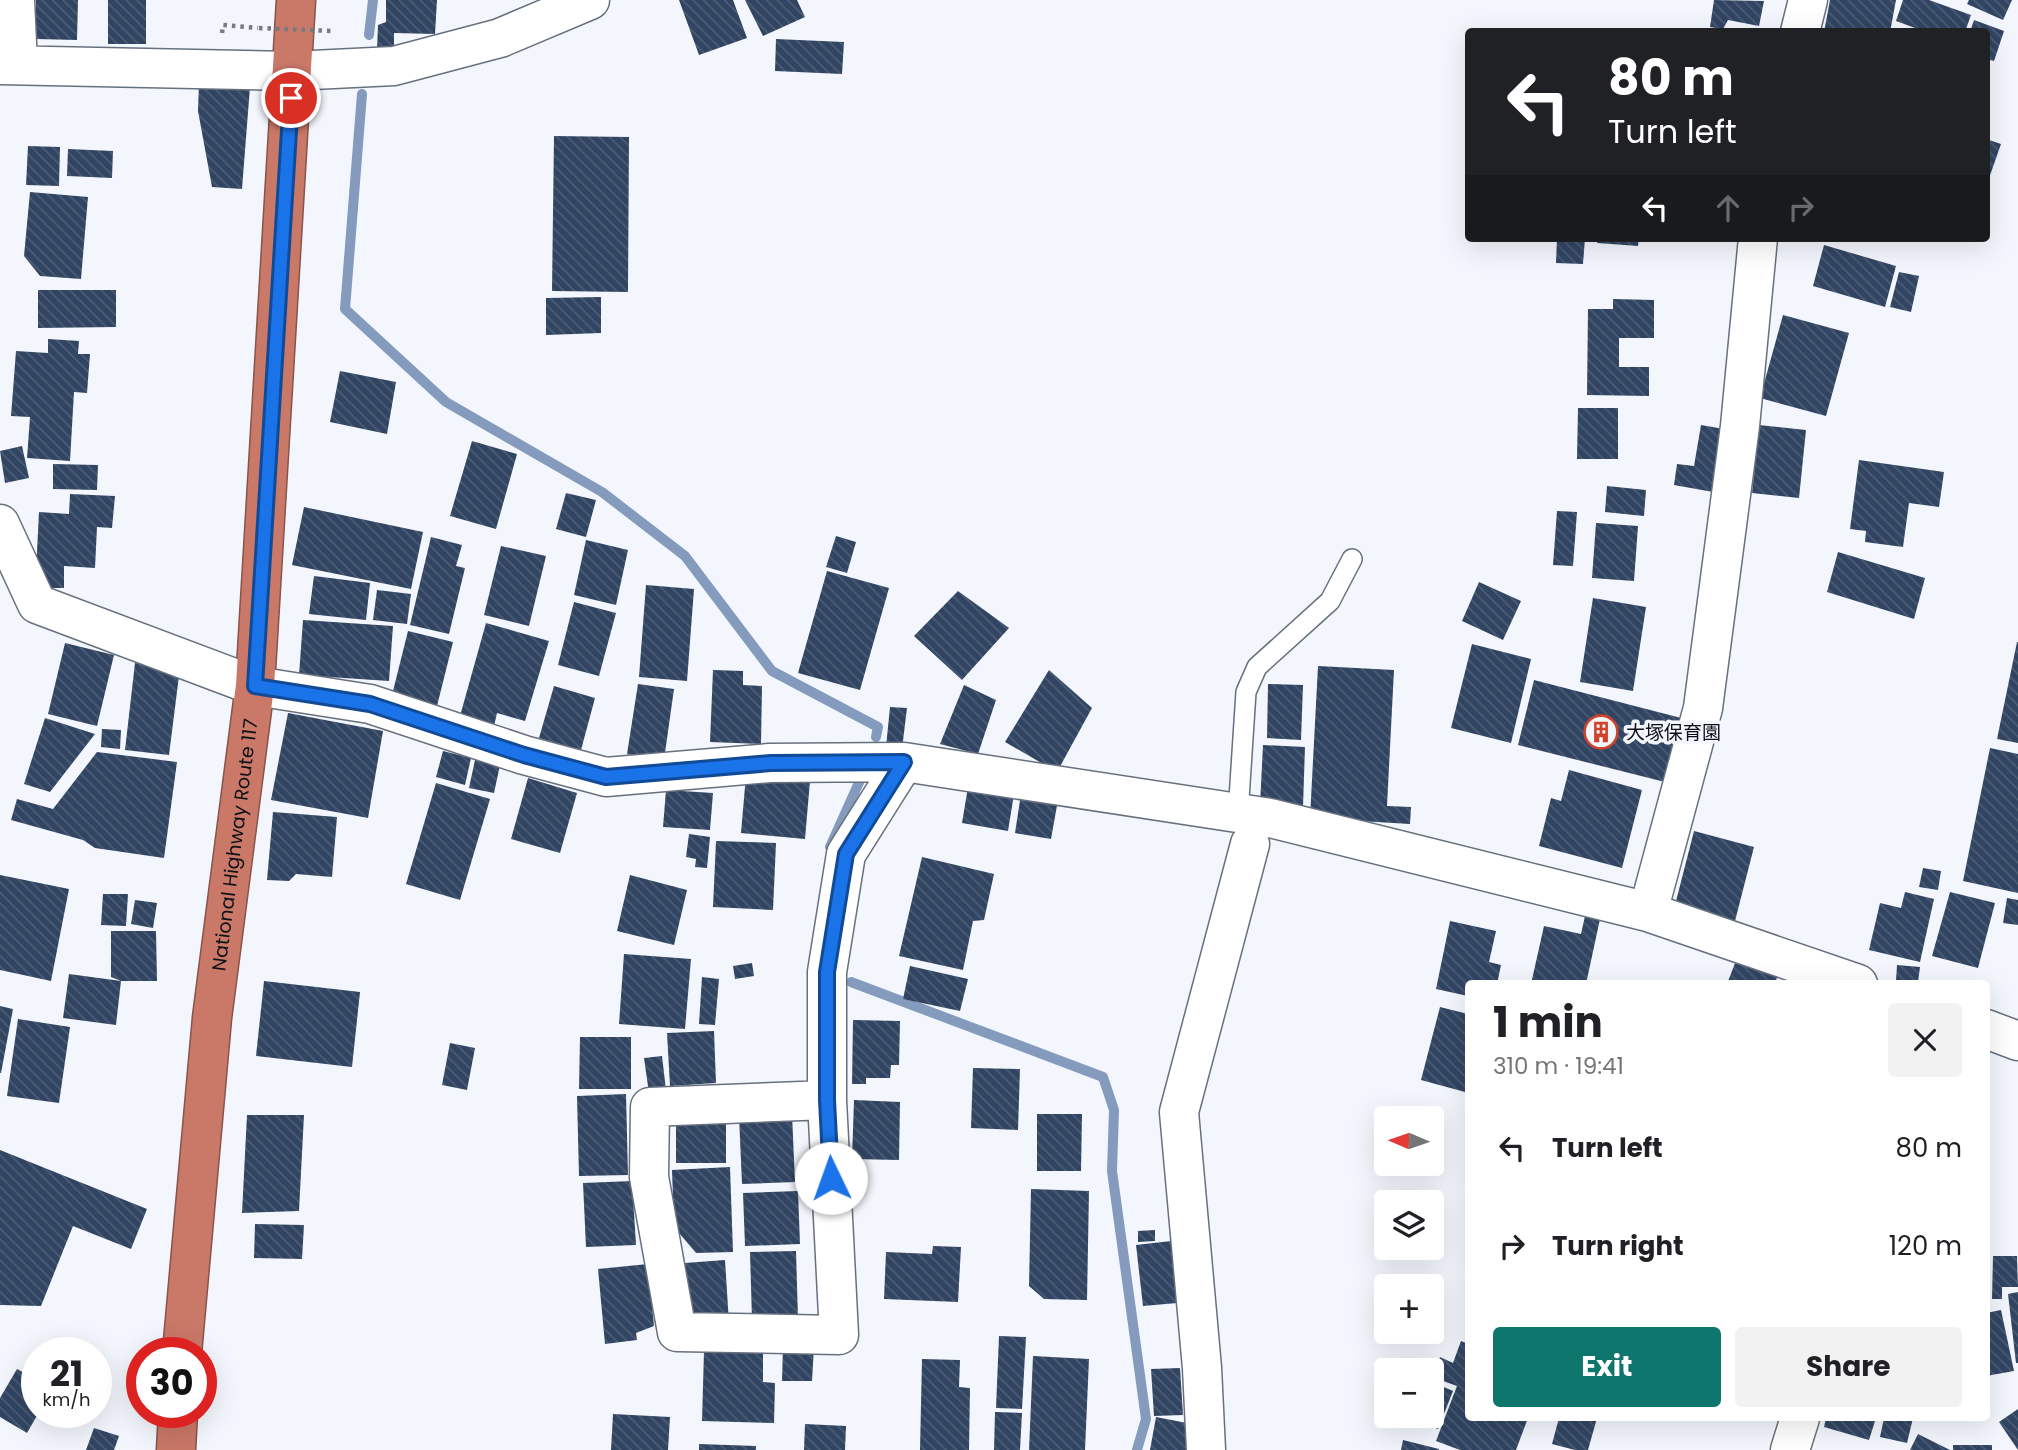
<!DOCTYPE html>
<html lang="en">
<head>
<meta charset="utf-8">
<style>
	body { margin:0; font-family:Poppins,"Noto Sans JP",sans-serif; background:#f2f2f2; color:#202124; height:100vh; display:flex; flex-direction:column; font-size:26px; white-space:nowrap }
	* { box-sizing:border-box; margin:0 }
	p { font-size:23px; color:#757577 }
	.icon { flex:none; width:38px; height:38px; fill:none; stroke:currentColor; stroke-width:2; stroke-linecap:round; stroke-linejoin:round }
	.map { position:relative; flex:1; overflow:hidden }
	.details { position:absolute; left:1465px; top:980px; width:525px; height:441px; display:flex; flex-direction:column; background:#fff; border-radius:7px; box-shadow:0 7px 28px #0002 }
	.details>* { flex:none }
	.guide { position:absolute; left:1465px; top:28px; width:525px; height:214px; border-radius:7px; box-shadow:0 7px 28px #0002; background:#202124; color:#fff; overflow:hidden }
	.needle { width:46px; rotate:272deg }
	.fabs { position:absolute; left:1374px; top:1106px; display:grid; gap:14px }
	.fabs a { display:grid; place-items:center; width:70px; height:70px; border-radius:7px; background:#fff; box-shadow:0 7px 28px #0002; font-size:35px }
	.speed { position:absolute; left:21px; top:1337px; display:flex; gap:14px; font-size:35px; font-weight:700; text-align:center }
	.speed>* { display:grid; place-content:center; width:91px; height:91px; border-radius:50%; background:#fff; box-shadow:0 7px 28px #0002; line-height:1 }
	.speed small { font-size:18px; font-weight:400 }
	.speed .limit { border:10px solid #d22; background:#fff; color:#111 }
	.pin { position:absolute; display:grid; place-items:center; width:60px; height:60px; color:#fff; margin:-30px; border:4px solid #fff; border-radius:50%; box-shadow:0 2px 7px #0007 }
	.me { position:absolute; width:77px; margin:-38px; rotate:357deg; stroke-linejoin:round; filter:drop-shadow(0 0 5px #0008) }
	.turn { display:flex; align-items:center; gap:24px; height:147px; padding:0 28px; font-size:32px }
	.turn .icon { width:91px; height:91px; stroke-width:2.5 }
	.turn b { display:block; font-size:49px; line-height:60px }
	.lanes { display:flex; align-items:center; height:66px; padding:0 28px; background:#0003; justify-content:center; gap:35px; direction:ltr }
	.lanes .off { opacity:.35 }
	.round { display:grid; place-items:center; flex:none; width:74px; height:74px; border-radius:7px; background:#f2f2f2 }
	.head { display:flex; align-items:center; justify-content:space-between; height:119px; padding:0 28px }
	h1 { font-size:42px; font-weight:700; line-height:52px }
	.primary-button { display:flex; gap:14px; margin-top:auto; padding:14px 28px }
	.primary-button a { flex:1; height:80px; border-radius:7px; background:#0f766e; color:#fff; font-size:28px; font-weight:700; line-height:80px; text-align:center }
	.primary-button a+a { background:#f2f2f2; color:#202124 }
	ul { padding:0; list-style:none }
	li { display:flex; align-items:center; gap:21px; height:98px; padding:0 28px }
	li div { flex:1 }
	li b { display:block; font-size:26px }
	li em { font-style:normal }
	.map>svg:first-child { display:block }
</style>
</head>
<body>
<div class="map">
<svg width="2018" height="1450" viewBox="0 0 2018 1450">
	<defs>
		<pattern id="building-back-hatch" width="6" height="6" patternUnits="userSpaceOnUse" patternTransform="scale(1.75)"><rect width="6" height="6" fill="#314563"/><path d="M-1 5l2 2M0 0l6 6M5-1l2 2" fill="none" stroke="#4c5c74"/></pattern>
	</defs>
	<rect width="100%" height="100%" fill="#f3f7fd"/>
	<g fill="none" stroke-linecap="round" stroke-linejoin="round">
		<!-- stream -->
		<path stroke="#849bbd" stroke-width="10" d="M 369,35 L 373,0
			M 362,94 L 345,309 L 446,402 L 602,492 L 685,556 L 772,671 L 878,727 L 876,737
			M 830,847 L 861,778
			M 851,982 L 1103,1077 L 1114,1110 L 1112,1171 L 1146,1419 L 1137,1450"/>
	</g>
	<!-- building -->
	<path fill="url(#building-back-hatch)" d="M 36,0 L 78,0 L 77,40 L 36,39 Z
		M 108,0 L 146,0 L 146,44 L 108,44 Z
		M 386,0 L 437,0 L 435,34 L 394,33 L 394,50 L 377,49 L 378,25 L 386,22 Z
		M 679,0 L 733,0 L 747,38 L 699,55 Z
		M 745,0 L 797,0 L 805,17 L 763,36 Z
		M 1714,0 L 1764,1 L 1759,26 L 1728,20 L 1723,29 L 1710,27 Z
		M 1830,0 L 1896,0 L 1890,32 L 1824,32 Z
		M 1903,0 L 1929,0 L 1971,15 L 1965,32 L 1926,32 L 1896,21 Z
		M 1969,0 L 2012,0 L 2003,20 L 1967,4 Z
		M 1974,20 L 2004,31 L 1994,61 L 1986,59 L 1986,32 L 1970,32 Z
		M 776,39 L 844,42 L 842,74 L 775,71 Z
		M 199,83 L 250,87 L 242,189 L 212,187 L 198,111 Z
		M 554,136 L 629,137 L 628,292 L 552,291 Z
		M 1986,139 L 2001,144 L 1987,184 L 1986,184 Z
		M 28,146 L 60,147 L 59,186 L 26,185 Z
		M 68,149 L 113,151 L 112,178 L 67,176 Z
		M 30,192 L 88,197 L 81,279 L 40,276 L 24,256 Z
		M 1557,238 L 1585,238 L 1583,264 L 1556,263 Z
		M 1597,238 L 1639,238 L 1638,246 L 1597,243 Z
		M 1824,245 L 1896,266 L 1885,307 L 1813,286 Z
		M 1899,272 L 1919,276 L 1911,312 L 1890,307 Z
		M 38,290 L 116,290 L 116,327 L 38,328 Z
		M 601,297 L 601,333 L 546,335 L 546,298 Z
		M 1613,299 L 1654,300 L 1654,338 L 1619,338 L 1619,367 L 1649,367 L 1649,396 L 1587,395 L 1588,309 L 1613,309 Z
		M 1783,315 L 1849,333 L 1826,416 L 1760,398 Z
		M 48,339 L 79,341 L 78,354 L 90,354 L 87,393 L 74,392 L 70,461 L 27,458 L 30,417 L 11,416 L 16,351 L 48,353 Z
		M 340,371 L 396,382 L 387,434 L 330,422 Z
		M 1578,408 L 1618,408 L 1618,459 L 1577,459 Z
		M 1701,425 L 1724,429 L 1713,492 L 1674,485 L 1677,464 L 1694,466 Z
		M 1759,425 L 1806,430 L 1799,498 L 1752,493 Z
		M 472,441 L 517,454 L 496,529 L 450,516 Z
		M 22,446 L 29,478 L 5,483 L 0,451 Z
		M 1859,460 L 1944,472 L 1939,507 L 1909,503 L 1903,547 L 1865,542 L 1866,531 L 1850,529 Z
		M 53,464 L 98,465 L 97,490 L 53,489 Z
		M 1607,486 L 1646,490 L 1644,516 L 1605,512 Z
		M 566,493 L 596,500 L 586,537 L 556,529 Z
		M 70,494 L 115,496 L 112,528 L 97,527 L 95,568 L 64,566 L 64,588 L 45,588 L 36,571 L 39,512 L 69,514 Z
		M 304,507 L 423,532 L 411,589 L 292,565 Z
		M 1557,511 L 1577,512 L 1573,566 L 1553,565 Z
		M 1596,523 L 1638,526 L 1634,581 L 1592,578 Z
		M 836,536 L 856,542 L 847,573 L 826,567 Z
		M 431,537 L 462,545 L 456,566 L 465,568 L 449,634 L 410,625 Z
		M 586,540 L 628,550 L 616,605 L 574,595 Z
		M 501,546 L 546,556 L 529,626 L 484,615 Z
		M 1838,552 L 1925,578 L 1914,619 L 1827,592 Z
		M 827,571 L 889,588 L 860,690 L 798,673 Z
		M 314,576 L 370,583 L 366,620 L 309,614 Z
		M 1479,582 L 1521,601 L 1503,640 L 1462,621 Z
		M 646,585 L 694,589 L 687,681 L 639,677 Z
		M 377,590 L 411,594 L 407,624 L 373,620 Z
		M 958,591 L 1009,628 L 962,680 L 914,636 Z
		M 1593,598 L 1646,607 L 1633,691 L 1580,682 Z
		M 574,602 L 616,613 L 599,676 L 558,665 Z
		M 303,620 L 393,626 L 389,681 L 299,675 Z
		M 486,623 L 549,641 L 525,721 L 497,713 L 494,726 L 460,716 Z
		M 408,631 L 453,642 L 435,714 L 390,703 Z
		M 2017,642 L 2018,642 L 2018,743 L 1997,739 Z
		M 65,643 L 114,655 L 97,726 L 48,714 Z
		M 1472,644 L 1531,659 L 1511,743 L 1451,728 Z
		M 135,663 L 180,668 L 169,755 L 125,750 Z
		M 1318,666 L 1394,670 L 1387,806 L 1411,807 L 1410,824 L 1310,818 Z
		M 713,670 L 743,671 L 743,685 L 762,686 L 761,744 L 710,742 Z
		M 1049,670 L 1092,708 L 1057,772 L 1005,742 Z
		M 1534,680 L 1685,719 L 1669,783 L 1518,745 Z
		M 638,684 L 674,689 L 664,760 L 627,754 Z
		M 1268,684 L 1303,685 L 1301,740 L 1267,738 Z
		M 964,685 L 996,700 L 978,754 L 940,744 Z
		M 554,686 L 595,698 L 581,750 L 539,738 Z
		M 890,707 L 907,708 L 902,749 L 886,747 Z
		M 288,713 L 383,731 L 368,818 L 271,800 Z
		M 45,718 L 95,734 L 50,792 L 24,784 Z
		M 102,729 L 121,730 L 120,749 L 101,747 Z
		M 1263,745 L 1305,747 L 1303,807 L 1260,805 Z
		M 1990,748 L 2018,754 L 2018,893 L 1963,881 Z
		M 443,751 L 471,758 L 465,785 L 436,777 Z
		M 97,752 L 177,762 L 164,858 L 95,848 L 83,840 L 11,820 L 17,799 L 53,809 Z
		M 475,760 L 500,765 L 494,793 L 469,788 Z
		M 1569,770 L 1642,790 L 1622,868 L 1539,846 L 1551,798 L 1561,801 Z
		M 746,775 L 810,781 L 805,839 L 741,833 Z
		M 528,778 L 577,793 L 560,853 L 511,839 Z
		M 436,783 L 490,799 L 460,900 L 406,884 Z
		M 968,787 L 1014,794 L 1008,831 L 962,823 Z
		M 666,790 L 713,793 L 710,830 L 663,827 Z
		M 1021,794 L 1058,800 L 1051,839 L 1015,833 Z
		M 273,812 L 337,817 L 332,877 L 296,874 L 289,881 L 267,880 Z
		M 1694,831 L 1754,847 L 1735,921 L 1675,905 Z
		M 689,834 L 710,837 L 707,868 L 695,867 L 696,859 L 686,857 Z
		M 716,841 L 776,843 L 773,910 L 713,907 Z
		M 922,857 L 994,874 L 984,920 L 973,921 L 963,970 L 899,956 Z
		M 1923,868 L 1941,871 L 1938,890 L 1919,887 Z
		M 0,875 L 69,889 L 51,981 L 0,970 Z
		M 630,875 L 687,890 L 674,945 L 617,931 Z
		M 1905,892 L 1934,899 L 1920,962 L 1869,950 L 1880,903 L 1901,908 Z
		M 1950,892 L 1995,903 L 1978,968 L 1932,956 Z
		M 103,894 L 128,894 L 126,926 L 101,925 Z
		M 2007,898 L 2018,900 L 2018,925 L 2003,923 Z
		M 135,900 L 157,903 L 153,928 L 131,924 Z
		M 1585,916 L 1600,919 L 1586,984 L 1531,984 L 1544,926 L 1581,934 Z
		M 1450,921 L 1496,931 L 1489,962 L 1501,965 L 1497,984 L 1468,984 L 1468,996 L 1436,989 Z
		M 111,931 L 156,931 L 157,981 L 121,981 L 111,977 Z
		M 624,954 L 691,959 L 685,1029 L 619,1024 Z
		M 1737,958 L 1779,971 L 1775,984 L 1727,984 Z
		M 752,963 L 754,976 L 735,979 L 733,966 Z
		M 1897,965 L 1920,967 L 1918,982 L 1896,981 Z
		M 910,966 L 968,979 L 960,1011 L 903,999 Z
		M 69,974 L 121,981 L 116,1025 L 63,1018 Z
		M 702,977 L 719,979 L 715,1025 L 699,1024 Z
		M 264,981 L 360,992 L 352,1067 L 256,1056 Z
		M 0,1006 L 13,1009 L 1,1073 L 0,1073 Z
		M 1440,1007 L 1468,1014 L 1468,1080 L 1465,1092 L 1421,1080 Z
		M 18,1019 L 70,1027 L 59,1103 L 7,1096 Z
		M 853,1020 L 900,1021 L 899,1065 L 891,1065 L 890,1078 L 866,1078 L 866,1084 L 852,1084 Z
		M 714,1031 L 716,1083 L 670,1086 L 667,1033 Z
		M 580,1037 L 631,1037 L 631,1089 L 579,1089 Z
		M 450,1043 L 475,1048 L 467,1090 L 442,1085 Z
		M 662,1056 L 666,1090 L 649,1093 L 644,1058 Z
		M 973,1068 L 1020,1069 L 1018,1130 L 971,1128 Z
		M 626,1094 L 628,1175 L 579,1176 L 577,1096 Z
		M 854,1100 L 900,1102 L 899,1160 L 852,1159 Z
		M 792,1114 L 795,1182 L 742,1184 L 739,1116 Z
		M 1037,1114 L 1082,1114 L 1081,1171 L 1037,1171 Z
		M 247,1115 L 304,1115 L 299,1211 L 242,1213 Z
		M 676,1119 L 726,1119 L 726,1163 L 676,1163 Z
		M 0,1150 L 147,1209 L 131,1249 L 73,1226 L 41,1306 L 0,1305 Z
		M 730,1167 L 733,1252 L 696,1253 L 674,1227 L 672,1170 Z
		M 632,1181 L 636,1245 L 586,1247 L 583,1183 Z
		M 1031,1189 L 1089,1191 L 1087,1300 L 1044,1299 L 1029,1286 Z
		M 798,1191 L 800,1244 L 745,1246 L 743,1193 Z
		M 1432,1221 L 1444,1237 L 1432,1248 Z
		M 255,1224 L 304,1225 L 302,1259 L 254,1258 Z
		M 1155,1230 L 1155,1241 L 1138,1242 L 1138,1231 Z
		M 1171,1241 L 1177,1303 L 1143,1306 L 1136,1245 Z
		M 933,1246 L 961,1247 L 958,1302 L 884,1299 L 886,1252 L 932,1254 Z
		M 796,1251 L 798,1319 L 752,1320 L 750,1252 Z
		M 1993,1256 L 2017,1256 L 2018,1287 L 2002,1287 L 2002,1299 L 1992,1299 Z
		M 725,1260 L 729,1323 L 690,1325 L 685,1263 Z
		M 648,1264 L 654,1326 L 636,1333 L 637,1340 L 605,1344 L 598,1269 Z
		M 2018,1292 L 2018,1363 L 2016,1363 L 2008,1294 Z
		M 2001,1310 L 2014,1371 L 1986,1376 L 1986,1313 Z
		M 999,1336 L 1026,1337 L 1022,1409 L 996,1408 Z
		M 1461,1341 L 1468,1344 L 1468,1418 L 1528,1418 L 1516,1450 L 1460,1450 L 1436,1441 L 1457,1386 L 1432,1377 L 1440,1357 L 1453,1363 Z
		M 783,1346 L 814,1347 L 812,1381 L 782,1381 Z
		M 704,1351 L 763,1352 L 763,1382 L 775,1383 L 774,1423 L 702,1421 Z
		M 1033,1356 L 1089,1359 L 1085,1450 L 1029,1450 Z
		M 922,1359 L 960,1360 L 959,1387 L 970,1388 L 969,1450 L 920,1450 Z
		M 1180,1368 L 1183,1415 L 1154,1416 L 1151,1369 Z
		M 17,1369 L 37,1380 L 37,1412 L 39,1412 L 27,1433 L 0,1417 L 0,1398 Z
		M 1432,1382 L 1453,1391 L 1438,1429 L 1411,1418 L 1412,1416 L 1432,1416 Z
		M 2018,1409 L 2018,1450 L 1999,1422 Z
		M 995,1412 L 1022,1413 L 1020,1450 L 994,1450 Z
		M 613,1414 L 670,1417 L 668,1450 L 611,1450 Z
		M 1156,1417 L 1192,1424 L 1187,1450 L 1150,1450 Z
		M 1559,1418 L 1597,1418 L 1588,1450 L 1575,1450 L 1552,1444 Z
		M 1826,1418 L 1876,1418 L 1869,1440 L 1824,1427 Z
		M 1884,1418 L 1913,1418 L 1907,1443 L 1880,1437 Z
		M 805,1424 L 846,1426 L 845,1450 L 804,1450 Z
		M 94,1428 L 119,1436 L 114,1450 L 86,1450 Z
		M 1918,1434 L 1950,1450 L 1910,1450 Z
		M 1403,1440 L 1439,1449 L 1439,1450 L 1401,1450 Z
		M 699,1444 L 756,1446 L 756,1450 L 699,1450 Z
		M 1953,1445 L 1992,1445 L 1992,1450 L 1953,1450 Z"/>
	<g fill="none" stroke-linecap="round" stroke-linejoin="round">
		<defs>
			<path id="lane" d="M 1238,814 L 1246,692 L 1257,667 L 1330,601 L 1352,559"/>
			<path id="street" d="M 15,0 L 18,64
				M 1800,32 L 1808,0
				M 0,65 L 292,71 L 394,66 L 500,38 L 590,0
				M 0,524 L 37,604 L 255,686 L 370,704 L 524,755 L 606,777 L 770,763 L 904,762 L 1270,818 L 1648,912 L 1858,984
				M 1648,912 L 1703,708 L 1740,426 L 1758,238
				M 1986,1029 L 2018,1041
				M 827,1100 L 650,1107 L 649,1177 L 677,1332 L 839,1335 L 827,1100 L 827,972 L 846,854 L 904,762
				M 1206,1450 L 1202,1368 L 1179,1112 L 1250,844
				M 1790,1450 L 1800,1418"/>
			<g id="highway">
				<path id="s1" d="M 182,1353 L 212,1018 L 255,686 L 296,0"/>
				<path d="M 176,1450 L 178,1412"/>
			</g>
		</defs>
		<!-- lane casing -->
		<use href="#lane" stroke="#67707e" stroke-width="22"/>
		<!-- street casing -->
		<use href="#street" stroke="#67707e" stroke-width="41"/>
		<!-- highway casing -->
		<use href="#highway" stroke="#88544b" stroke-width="41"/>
		<!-- path -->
		<path stroke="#777a80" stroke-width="4.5" stroke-dasharray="3.5 5" stroke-linecap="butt" d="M 222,33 L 223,25 L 258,28"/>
		<!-- lane -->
		<use href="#lane" stroke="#fff" stroke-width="19"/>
		<!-- street -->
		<use href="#street" stroke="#fff" stroke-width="38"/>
		<!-- highway -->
		<use href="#highway" stroke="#ca7868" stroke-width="38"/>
		<!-- path-bridge -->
		<path stroke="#777a80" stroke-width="4.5" stroke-dasharray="3.5 5" stroke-linecap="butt" d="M 259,28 L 333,31"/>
	</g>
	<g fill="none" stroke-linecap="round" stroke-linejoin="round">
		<defs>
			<path id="route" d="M 291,98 L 255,686 L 370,704 L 524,755 L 606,777 L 771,763 L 904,762 L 846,854 L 827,972 L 827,1100 L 831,1178"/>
		</defs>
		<!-- route casing -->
		<use href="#route" stroke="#114b97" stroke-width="18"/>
		<!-- route -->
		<use href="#route" stroke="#1a73e8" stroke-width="12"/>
	</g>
	<!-- icons -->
	<defs>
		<symbol id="building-ring" viewBox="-11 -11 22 22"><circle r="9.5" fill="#f3f7fd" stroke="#ce432b" stroke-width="1.5"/><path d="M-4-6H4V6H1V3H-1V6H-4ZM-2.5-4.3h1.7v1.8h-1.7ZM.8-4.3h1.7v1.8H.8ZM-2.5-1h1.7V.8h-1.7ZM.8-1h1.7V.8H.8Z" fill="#ce432b"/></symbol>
	</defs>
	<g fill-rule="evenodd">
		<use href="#building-ring" x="1582" y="713" width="38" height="38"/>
	</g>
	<g text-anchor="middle" stroke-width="7" stroke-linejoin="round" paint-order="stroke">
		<!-- poi labels -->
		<g font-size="19" fill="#0d1016" stroke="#f3f7fd" text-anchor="start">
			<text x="1626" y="739">大塚保育園</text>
		</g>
		<!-- street labels -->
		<g font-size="19" fill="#0d1016" stroke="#f3f7fd">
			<text dy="7" stroke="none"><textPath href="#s1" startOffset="511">National Highway Route 117</textPath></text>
		</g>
	</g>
</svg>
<div class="fabs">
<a><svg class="needle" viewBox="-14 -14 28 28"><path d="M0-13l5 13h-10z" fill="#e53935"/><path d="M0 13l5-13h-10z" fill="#757577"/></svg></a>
<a><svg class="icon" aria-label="layers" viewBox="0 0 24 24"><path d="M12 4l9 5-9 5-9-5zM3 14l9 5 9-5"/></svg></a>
<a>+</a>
<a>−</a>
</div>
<div class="speed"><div>21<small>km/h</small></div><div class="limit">30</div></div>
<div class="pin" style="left:291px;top:98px;background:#d93025"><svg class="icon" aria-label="arrive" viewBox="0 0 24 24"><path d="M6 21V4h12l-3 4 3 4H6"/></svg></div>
<svg class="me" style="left:831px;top:1178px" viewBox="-20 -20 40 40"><circle r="19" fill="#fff"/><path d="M0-13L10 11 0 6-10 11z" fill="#1a73e8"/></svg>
<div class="guide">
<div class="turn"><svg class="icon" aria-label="left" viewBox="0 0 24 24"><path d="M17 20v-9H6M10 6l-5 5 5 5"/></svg><div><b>80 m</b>Turn left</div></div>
<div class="lanes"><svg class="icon" aria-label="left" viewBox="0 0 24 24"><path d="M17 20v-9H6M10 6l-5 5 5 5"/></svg><svg class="icon off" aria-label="ahead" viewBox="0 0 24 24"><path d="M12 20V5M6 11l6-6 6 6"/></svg><svg class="icon off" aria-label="right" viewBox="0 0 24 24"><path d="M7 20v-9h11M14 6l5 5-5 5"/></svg></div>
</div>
<section class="details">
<div class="head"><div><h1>1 min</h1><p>310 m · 19:41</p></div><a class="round"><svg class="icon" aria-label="close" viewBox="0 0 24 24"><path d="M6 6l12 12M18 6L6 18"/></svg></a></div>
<ul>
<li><svg class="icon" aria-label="left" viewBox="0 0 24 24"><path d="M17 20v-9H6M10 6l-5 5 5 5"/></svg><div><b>Turn left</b></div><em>80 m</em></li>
<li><svg class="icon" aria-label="right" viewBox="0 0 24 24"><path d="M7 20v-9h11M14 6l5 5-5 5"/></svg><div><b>Turn right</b></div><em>120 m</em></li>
</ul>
<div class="primary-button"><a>Exit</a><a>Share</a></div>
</section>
</div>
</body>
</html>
